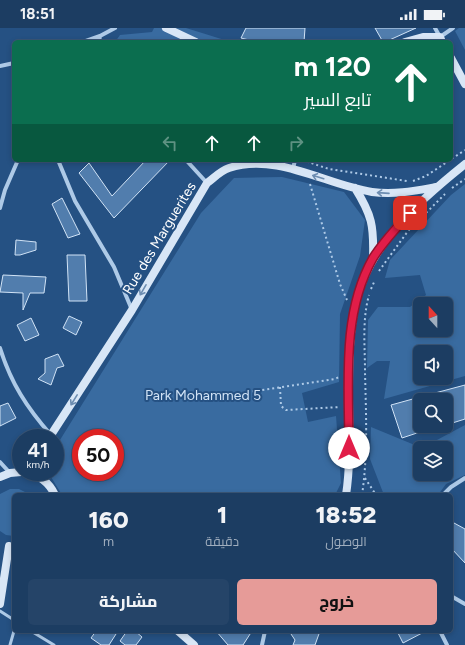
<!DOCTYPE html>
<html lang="ar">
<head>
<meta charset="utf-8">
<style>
	body { margin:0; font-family:Figtree,Cairo,sans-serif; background:#254468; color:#f1f3f6; direction:rtl; height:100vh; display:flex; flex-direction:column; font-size:15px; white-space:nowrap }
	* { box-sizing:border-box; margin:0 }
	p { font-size:13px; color:#a0aebe }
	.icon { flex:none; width:22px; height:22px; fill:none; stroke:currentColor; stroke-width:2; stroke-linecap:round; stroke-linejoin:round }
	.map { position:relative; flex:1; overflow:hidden; direction:ltr }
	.side { position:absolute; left:12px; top:465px; width:441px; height:140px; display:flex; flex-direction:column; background:#1c3d62; border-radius:6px; box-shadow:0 2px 6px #0003,0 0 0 1px #3a5677; direction:rtl }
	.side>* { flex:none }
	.guide { position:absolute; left:12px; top:12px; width:441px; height:122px; border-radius:6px; box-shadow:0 2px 6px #0003,0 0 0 1px #3a5677; direction:rtl; background:#0b6e4f; color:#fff; overflow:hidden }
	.needle { width:26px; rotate:339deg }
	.tools { position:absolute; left:413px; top:269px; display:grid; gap:8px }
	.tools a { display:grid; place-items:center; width:40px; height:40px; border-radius:6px; background:#1c3d62; box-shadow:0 2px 6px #0003,0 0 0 1px #3a5677; font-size:20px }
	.speed { position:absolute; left:12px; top:401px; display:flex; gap:8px; font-size:20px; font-weight:700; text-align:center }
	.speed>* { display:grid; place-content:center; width:52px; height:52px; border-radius:50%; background:#1c3d62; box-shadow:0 2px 6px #0003,0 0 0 1px #3a5677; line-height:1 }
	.speed small { font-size:10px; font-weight:400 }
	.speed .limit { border:6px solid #d22; background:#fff; color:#111 }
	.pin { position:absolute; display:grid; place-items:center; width:34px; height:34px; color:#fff; margin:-17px; border-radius:8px; box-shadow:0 2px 6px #0006 }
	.me { position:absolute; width:44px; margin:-22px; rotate:0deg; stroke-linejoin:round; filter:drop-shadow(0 0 3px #0008) }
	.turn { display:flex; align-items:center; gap:14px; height:84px; padding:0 16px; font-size:18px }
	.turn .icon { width:52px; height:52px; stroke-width:2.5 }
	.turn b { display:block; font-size:28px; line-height:34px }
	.lanes { display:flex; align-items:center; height:38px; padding:0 16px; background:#0003; justify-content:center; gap:20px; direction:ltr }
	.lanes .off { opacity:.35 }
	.eta { display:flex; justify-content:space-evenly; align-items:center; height:68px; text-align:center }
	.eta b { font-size:24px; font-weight:800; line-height:28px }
	.action { display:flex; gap:8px; margin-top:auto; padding:8px 16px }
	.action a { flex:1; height:46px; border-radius:6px; background:#e69b98; color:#111; font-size:16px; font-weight:800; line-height:46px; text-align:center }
	.action a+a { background:#254468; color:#f1f3f6 }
	.status { display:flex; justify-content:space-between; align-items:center; height:28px; padding:0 20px; background:#1c3d62; direction:ltr }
	.status svg { height:11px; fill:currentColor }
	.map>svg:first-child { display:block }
</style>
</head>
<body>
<div class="status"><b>18:51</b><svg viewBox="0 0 49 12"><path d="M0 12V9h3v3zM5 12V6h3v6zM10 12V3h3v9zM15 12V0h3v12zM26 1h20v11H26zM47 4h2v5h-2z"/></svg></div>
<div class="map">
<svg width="465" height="617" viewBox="0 0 465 617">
	<rect width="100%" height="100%" fill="#255183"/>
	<!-- green -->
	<path fill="#396ba0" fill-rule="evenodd" d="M 154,0 L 186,0 L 231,14 L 115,14 L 120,7 L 152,4 Z
		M 459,0 L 465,0 L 465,22 L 455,3 Z
		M 282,149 L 344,164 L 365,192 L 360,228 L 340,286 L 339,354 L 302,365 L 308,394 L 336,388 L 341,455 L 335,467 L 62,467 L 48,444 L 55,444 L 55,420 L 201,185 L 234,150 ZM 81,410 L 115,410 L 115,444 L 81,444 Z
		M 465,156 L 465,348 L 384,371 L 390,333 L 377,333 L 367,340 L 368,292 L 378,279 L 410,279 L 426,267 L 420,247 L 385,250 L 390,232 L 451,167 ZM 420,276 L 446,276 L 446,302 L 420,302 ZM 420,324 L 446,324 L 446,350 L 420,350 Z
		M 465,397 L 465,447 L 446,456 L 438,467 L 384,467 L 370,431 L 371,399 L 422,420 ZM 420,420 L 446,420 L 446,446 L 420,446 Z
		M 10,461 L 19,461 L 31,467 L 14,467 L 14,508 L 6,507 L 0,503 L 0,466 Z"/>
	<!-- building -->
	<path fill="#517dad" stroke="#d1e3f6" d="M 246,0 L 305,0 L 304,14 L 257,14 L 241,10 Z
		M 375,0 L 416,0 L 385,14 L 383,14 Z
		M 146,132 L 170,132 L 114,190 L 79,145 L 89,135 L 112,168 Z
		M 62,170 L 80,206 L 68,210 L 52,176 Z
		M 16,212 L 36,214 L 36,222 L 20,227 L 15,227 Z
		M 67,227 L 85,227 L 87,273 L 69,273 Z
		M 3,247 L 46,249 L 44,265 L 30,265 L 23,282 L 23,265 L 0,264 Z
		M 69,288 L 82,294 L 76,307 L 63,300 Z
		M 31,290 L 39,307 L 25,313 L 17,297 Z
		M 58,326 L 64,338 L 57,340 L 51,357 L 38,351 L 45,345 L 45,331 Z
		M 465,357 L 465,391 L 446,397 L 446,372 L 420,372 L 420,369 Z
		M 420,369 L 420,404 L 402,410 L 391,377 Z
		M 8,375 L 16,390 L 0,398 L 0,378 Z
		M 454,495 L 465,501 L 465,535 L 451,520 L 451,499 Z
		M 96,603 L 112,603 L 116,606 L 109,617 L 101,617 L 91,610 Z
		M 127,603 L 135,603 L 142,609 L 136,617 L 125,617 L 120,613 Z
		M 216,603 L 252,603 L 243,617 L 228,617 Z
		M 289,603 L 320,603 L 315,617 L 293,617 L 295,612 Z
		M 397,603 L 426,603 L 403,615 Z"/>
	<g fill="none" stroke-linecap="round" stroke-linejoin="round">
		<!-- path -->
		<path stroke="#aecae7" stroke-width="2" stroke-dasharray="2 3" stroke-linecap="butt" d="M 302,132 L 329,141 L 407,153
			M 413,153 L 426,148 L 465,122
			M 310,156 L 340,256 L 347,272
			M 452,160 L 465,151
			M 379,243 L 408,203 L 445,166
			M 371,261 L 375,252
			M 280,359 L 281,378 L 286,382 L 340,379
			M 203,371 L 335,351 L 339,349
			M 365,450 L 376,467
			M 362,467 C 368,427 366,384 365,344 C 365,318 362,292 369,267"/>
		<!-- lane -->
		<path stroke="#aecae7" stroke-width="3" d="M 0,583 L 14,592
			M 31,603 L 54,617
			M 10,617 L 14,603"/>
		<!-- street -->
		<path stroke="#aecae7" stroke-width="4" d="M 435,0 L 440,9 L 453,0
			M 83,14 L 100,8 L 115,0
			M 99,14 L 100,8
			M 0,38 L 14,35
			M 58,132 L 75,173 L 114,239 L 132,282
			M 186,132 L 207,155
			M 293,141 L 295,132
			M 0,180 L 5,162 L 18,132
			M 0,320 C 11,355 27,380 51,407
			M 0,434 L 10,445
			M 443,467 L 451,459 L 465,450
			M 451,568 L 465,576
			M 440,603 L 447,617
			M 262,617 L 265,603"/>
		<!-- secondary -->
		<path stroke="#d8e6f6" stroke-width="8" d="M 166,0 L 196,14
			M 405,14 L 423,9 L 440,9 L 442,14
			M 451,30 L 465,56
			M 355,160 C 372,187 374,198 373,230
			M 49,410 L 132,282 L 207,155 C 214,150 220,143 229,140 C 277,124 326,157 372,164 C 394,167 414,163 436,159
			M 26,444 C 39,447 49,454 55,467
			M 0,449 L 10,445 L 21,444
			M 346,467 C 351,434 349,400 349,367 C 349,336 349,304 356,274 C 370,215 420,172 465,136
			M 0,576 L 9,518
			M 178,603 L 194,617"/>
	</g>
	<!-- one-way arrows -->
	<defs><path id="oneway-shaft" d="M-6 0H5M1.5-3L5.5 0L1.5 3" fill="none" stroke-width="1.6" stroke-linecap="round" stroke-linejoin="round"/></defs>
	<g stroke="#6d8db1">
		<use href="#oneway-shaft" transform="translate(318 149) rotate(-163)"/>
		<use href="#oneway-shaft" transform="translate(383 165) rotate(-176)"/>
		<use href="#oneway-shaft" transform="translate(143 262) rotate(120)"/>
		<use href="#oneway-shaft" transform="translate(74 372) rotate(122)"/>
	</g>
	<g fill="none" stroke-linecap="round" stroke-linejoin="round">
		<defs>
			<path id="route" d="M 349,420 C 349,358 341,286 373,230 C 383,214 397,199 410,185"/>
		</defs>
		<!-- route casing -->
		<use href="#route" stroke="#92132f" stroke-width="10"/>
		<!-- route -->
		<use href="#route" stroke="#e11d48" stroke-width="7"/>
	</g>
	<g text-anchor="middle" stroke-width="4" stroke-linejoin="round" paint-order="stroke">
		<!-- street labels -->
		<g font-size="14" fill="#fff" stroke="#255183">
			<text transform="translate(159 210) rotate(-59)" y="5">Rue des Marguerites</text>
		</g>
		<!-- park labels -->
		<g font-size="14" fill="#d1e3f6" stroke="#255183">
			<text x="203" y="372">Park Mohammed 5</text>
		</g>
	</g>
</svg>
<div class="tools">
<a><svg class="needle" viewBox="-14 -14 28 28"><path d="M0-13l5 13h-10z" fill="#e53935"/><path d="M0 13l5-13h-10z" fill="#a0aebe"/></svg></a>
<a><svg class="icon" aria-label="sound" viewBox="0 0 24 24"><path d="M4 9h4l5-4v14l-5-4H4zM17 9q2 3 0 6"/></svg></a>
<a><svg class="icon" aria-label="search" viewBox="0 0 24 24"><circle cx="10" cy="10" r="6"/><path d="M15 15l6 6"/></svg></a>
<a><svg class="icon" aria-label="layers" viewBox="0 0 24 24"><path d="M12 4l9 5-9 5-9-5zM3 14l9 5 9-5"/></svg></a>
</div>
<div class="speed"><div>41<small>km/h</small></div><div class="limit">50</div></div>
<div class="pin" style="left:410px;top:185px;background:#d93025"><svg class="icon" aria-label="arrive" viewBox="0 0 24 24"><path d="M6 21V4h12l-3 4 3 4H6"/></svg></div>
<svg class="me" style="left:349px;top:420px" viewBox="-20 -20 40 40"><circle r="19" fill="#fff"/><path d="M0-13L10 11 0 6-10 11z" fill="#e11d48"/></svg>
<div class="guide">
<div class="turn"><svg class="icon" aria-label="ahead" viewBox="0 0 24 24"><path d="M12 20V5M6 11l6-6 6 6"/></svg><div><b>120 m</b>تابع السير</div></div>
<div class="lanes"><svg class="icon off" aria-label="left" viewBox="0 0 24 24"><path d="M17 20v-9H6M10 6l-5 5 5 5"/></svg><svg class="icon" aria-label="ahead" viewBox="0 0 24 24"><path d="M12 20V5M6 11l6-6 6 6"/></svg><svg class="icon" aria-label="ahead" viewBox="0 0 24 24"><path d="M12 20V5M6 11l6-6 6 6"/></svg><svg class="icon off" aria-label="right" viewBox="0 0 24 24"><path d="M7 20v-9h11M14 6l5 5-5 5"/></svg></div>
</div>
<section class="side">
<div class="eta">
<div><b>18:52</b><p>الوصول</p></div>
<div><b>1</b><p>دقيقة</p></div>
<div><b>160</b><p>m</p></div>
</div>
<div class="action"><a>خروج</a><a>مشاركة</a></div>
</section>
</div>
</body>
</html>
